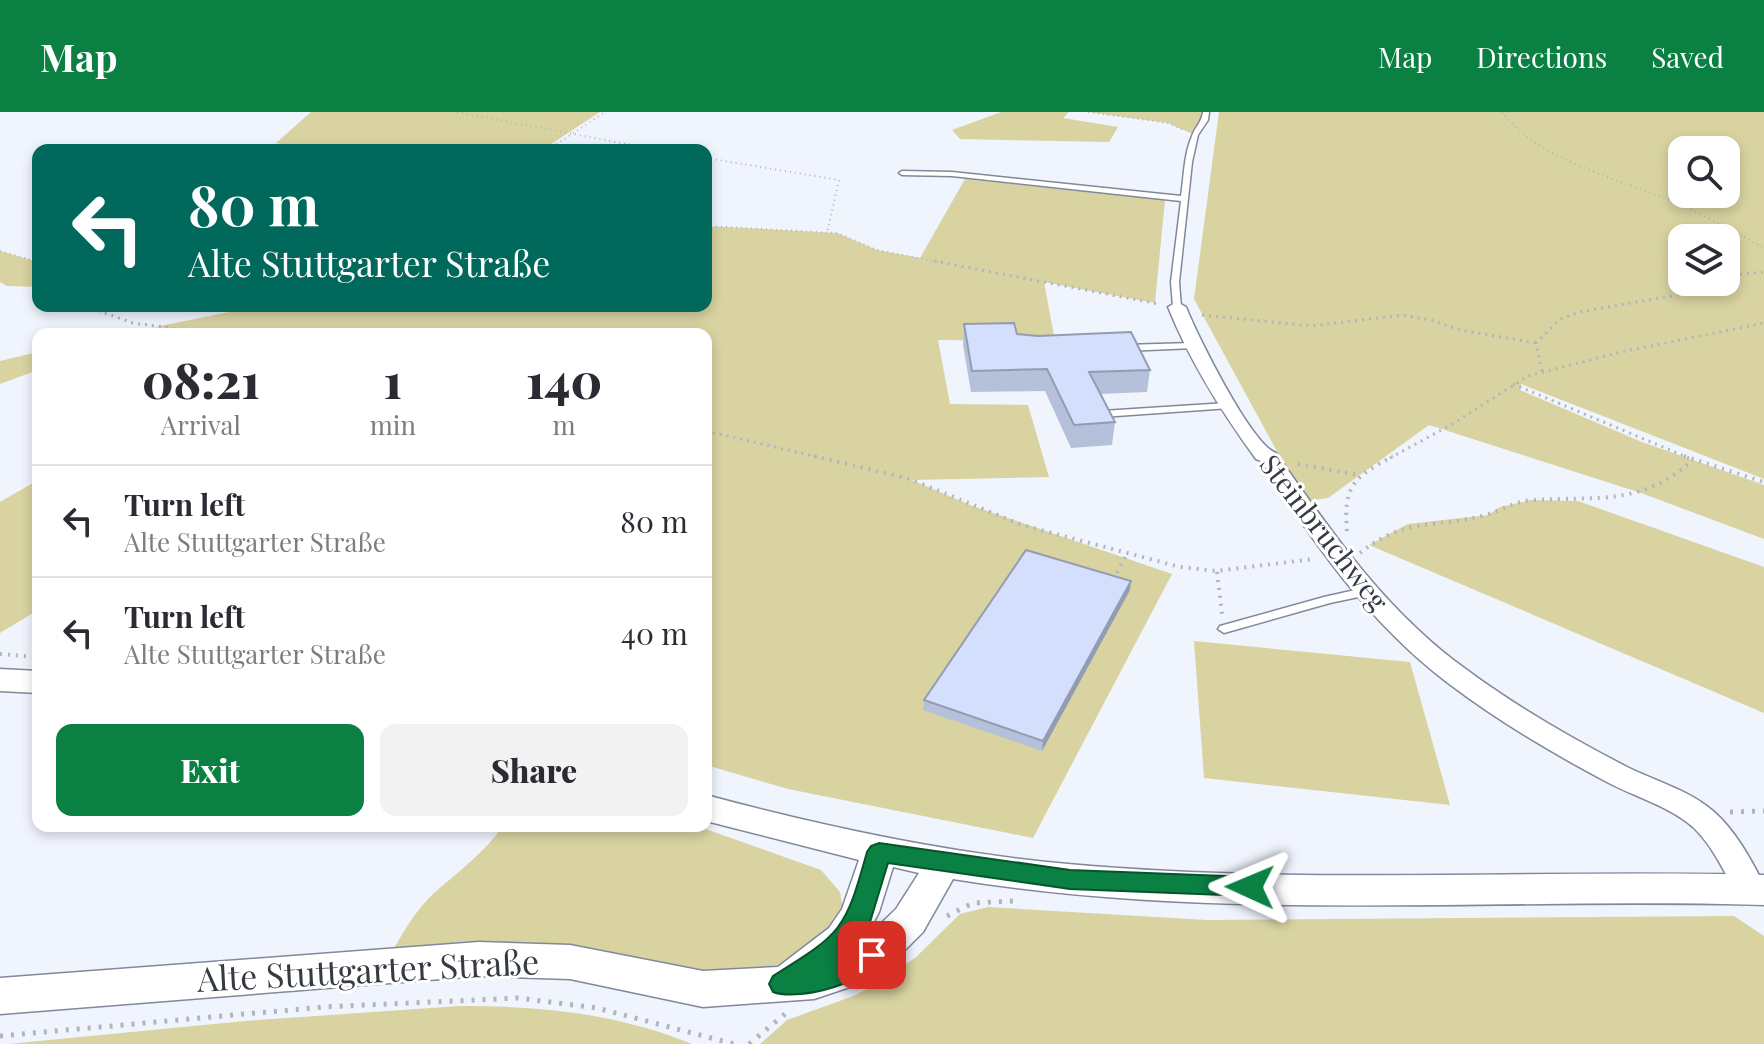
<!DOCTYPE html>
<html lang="en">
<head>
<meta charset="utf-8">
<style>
	body { margin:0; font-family:"Playfair Display",serif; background:#f2f2f3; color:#2b2b33; height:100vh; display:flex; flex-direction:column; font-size:30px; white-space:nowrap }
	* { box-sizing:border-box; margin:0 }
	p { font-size:26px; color:#7c7c81 }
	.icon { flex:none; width:44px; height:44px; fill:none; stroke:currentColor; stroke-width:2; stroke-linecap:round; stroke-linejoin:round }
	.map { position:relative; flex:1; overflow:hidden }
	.sheet { position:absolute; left:32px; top:216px; width:680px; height:504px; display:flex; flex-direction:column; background:#fff; border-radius:16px; box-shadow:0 4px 12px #0003 }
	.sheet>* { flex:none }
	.banner { position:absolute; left:32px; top:32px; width:680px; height:168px; border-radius:16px; box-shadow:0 4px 12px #0003; background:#00695c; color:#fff; overflow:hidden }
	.fabs { position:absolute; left:1668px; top:24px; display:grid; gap:16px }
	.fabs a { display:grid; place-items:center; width:72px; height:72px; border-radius:16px; background:#fff; box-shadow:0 4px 12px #0003; font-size:40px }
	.pin { position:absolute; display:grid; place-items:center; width:68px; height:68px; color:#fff; margin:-34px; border-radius:16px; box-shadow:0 4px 12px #0006 }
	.me { position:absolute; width:88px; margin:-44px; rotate:271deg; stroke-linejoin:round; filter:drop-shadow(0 0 6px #0008) }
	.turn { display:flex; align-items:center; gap:28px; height:168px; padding:0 24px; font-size:36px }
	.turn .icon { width:104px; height:104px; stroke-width:2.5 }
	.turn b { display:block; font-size:56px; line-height:68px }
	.eta { display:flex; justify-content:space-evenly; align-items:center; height:136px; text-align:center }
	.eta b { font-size:48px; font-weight:800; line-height:56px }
	.primary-button { display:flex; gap:16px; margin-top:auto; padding:16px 24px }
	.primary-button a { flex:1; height:92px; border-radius:16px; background:#0b8043; color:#fff; font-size:32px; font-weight:800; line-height:92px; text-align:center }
	.primary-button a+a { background:#f2f2f3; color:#2b2b33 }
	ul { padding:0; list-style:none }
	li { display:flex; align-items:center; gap:24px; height:112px; padding:0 24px; border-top:2px solid #e1e1e2 }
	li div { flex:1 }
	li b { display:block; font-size:30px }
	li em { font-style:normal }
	header { display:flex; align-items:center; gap:48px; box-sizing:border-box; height:112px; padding:0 40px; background:#0b8043; color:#fff }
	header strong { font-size:38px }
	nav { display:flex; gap:44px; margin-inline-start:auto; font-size:28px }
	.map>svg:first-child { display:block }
</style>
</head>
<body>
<header>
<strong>Map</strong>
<nav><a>Map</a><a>Directions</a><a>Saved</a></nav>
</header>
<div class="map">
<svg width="1764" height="932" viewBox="0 0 1764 932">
	<rect width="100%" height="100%" fill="#f0f4fd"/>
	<!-- green -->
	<path fill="#d9d3a1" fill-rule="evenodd" d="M 311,0 L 600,0 L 542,38 L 311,38 L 276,31 Z
		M 1001,0 L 1069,0 L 1063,6 L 1118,15 L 1109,30 L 960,27 L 952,18 Z
		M 1088,0 L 1206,0 L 1195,23 L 1168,11 Z
		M 1219,0 L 1764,0 L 1764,367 L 1521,272 L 1520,278 L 1642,330 L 1764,373 L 1764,427 L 1641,381 L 1429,313 L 1328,386 L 1298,390 L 1285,354 L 1194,187 ZM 1682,38 L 1726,38 L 1726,82 L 1682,82 ZM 1682,126 L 1726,126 L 1726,170 L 1682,170 Z
		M 965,67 L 1165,88 L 1155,191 L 1044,170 L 1055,229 L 938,228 L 950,292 L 1028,293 L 1049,365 L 912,368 L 970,393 L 1172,462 L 1033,726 L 788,677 L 706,653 L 706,222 L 218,222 L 154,215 L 134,222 L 121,222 L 259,194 L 706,194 L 706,114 L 837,121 L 877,138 L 920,146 Z
		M 0,139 L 38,150 L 38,175 L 7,174 L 0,170 Z
		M 38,240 L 38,258 L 0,272 L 0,249 Z
		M 38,368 L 38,498 L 0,521 L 0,390 Z
		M 1531,388 L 1578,389 L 1764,455 L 1764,601 L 1369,433 L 1408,412 L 1488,403 L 1500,395 Z
		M 1194,529 L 1410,550 L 1450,693 L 1204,666 Z
		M 503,714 L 697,714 L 821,758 L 840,780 L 844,803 L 792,853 L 726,865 L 393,838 C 405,817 416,798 434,781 C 458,760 484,741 503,714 Z
		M 988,795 L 1207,808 L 1734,804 L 1764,824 L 1764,932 L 760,932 L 787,908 L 856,883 L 875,872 L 915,846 L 960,802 Z
		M 459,894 C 540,894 616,901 692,932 L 8,932 L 245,909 Z"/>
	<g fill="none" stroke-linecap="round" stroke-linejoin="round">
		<defs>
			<path id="service" d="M 1203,0 L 1209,0 L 1208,8 L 1198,23 L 1192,50 L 1179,170 L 1181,195 L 1177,198 L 1173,195 L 1171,170 L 1181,89 L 952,64 L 902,63 L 899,61 L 902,59 L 952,60 L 1181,84 C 1184,65 1184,42 1192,24 C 1195,15 1202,10 1203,0 Z
				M 1192,231 L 1195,232 L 1195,236 L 1124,239 L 1119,236 L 1124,233 Z
				M 1227,291 L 1232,294 L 1230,296 L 1102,305 L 1097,302 L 1102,299 Z
				M 1364,476 L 1370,480 L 1368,483 L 1330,491 L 1224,521 L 1218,517 L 1220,514 L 1324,485 Z"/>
			<path id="minor" d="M 1177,190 L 1186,195 C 1197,223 1251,332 1276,341 C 1332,421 1386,500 1467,558 C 1517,595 1571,626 1627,655 C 1655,669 1689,678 1713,699 C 1735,718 1751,747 1764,773 L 1761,786 L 1750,790 L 1739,786 C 1725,762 1714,735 1693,715 C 1669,694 1635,685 1607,670 C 1552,641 1498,609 1448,571 C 1369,511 1313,431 1261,349 L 1256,347 C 1221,299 1190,250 1168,195 Z"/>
			<path id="tertiary" d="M 0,557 L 38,559 L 38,581 L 0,579 Z
				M 706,683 C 825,715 945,741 1068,752 C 1299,773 1532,757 1764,763 L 1764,793 C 1494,785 1221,811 953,767 L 923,820 L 891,852 L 853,874 L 814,887 L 703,895 L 570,867 L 479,864 L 0,902 L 0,866 L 479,830 L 570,833 L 703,859 L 778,855 L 829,816 L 842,797 L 859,748 L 706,709 ZM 893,755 L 919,761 L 896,797 L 865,827 L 879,800 Z"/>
		</defs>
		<!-- service casing -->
		<use href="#service" stroke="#80889b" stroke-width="3"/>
		<!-- minor casing -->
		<use href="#minor" stroke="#80889b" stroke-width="3"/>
		<!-- tertiary casing -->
		<use href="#tertiary" stroke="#80889b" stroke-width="3"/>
		<!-- path-far3 -->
		<path stroke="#b1b5bd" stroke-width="2" stroke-dasharray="1 4" stroke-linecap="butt" d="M 457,0 L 658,38
			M 1088,0 L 1168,11 L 1184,18
			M 1502,0 C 1539,48 1610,64 1664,86 C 1699,100 1731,118 1764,136
			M 548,38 L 605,0
			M 706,46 L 839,68 L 827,121
			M 706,114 L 837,121 L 877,138 L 944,151
			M 0,139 L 38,150"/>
		<!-- path-far2 -->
		<path stroke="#b1b5bd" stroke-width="3" stroke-dasharray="2 5" stroke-linecap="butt" d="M 34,149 L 38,150
			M 934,149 L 1159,192
			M 1726,164 L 1764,160
			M 85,194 L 133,211 L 218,222
			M 1202,203 L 1312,214 L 1402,203 L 1431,208 L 1460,218 L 1536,231
			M 1542,259 L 1536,231 L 1559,208 L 1579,200 L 1683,182 L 1713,170
			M 1513,272 L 1689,346
			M 706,319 L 822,346
			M 1390,346 L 1449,314 L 1528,264 L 1621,240 L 1764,211"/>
		<!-- path-far1 -->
		<path stroke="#b1b5bd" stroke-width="4" stroke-dasharray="2 6" stroke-linecap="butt" d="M 814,344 L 910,367 L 1022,413 L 1180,455 L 1217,459 L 1313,447
			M 1684,344 L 1764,370
			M 1298,352 L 1359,363
			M 1347,419 C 1343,372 1355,365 1393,344
			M 1360,441 C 1406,404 1435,417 1486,403 C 1502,398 1516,389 1532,388 C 1597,384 1640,395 1693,348
			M 1217,460 L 1222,502
			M 1113,468 L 1127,442
			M 0,542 L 36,545"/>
		<!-- path -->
		<path stroke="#b1b5bd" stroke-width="5" stroke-dasharray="3 8" stroke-linecap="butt" d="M 1730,700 L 1764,699
			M 947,804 L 973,791 L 1014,789
			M 0,924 L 323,895 L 518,886 L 597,896 L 734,932
			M 749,932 L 785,902"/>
		<!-- service -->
		<use href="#service" fill="#fff" fill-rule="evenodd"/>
		<!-- minor -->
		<use href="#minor" fill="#fff" fill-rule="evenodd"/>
		<!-- tertiary -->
		<use href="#tertiary" fill="#fff" fill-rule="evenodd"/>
	</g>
	<!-- wall -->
	<path fill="#b5c0da" d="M 964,212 L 1017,222 L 1150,258 L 1147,280 L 1100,282 L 1115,310 L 1112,333 L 1071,336 L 1045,279 L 971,280 L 963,233 Z
		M 1130,478 L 1042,639 L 923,598 L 924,588 Z"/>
	<!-- shaded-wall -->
	<path fill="#949cb1" d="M 1131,469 L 1130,478 L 1042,639 L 1043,629 Z"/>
	<!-- building -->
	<path fill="#d3dffd" stroke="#949cb1" stroke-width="2" d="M 1014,211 L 1017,222 L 1038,224 L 1131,220 L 1150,258 L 1089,260 L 1115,310 L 1074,313 L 1047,257 L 972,259 L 964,212 Z
		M 1026,438 L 1131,469 L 1043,629 L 924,588 Z"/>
	<!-- route -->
	<path fill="#0b8043" stroke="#07532c" stroke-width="2" d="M 879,731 L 1070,758 L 1250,765 L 1258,768 L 1262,775 L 1258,782 L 1250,784 L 1070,777 L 888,751 L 870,810 L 841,848 L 872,832 L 881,835 L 885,843 C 872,869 800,890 773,880 L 769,872 L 773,864 C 842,821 845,819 867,740 L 871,734 Z"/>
	<g text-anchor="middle" stroke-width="6" stroke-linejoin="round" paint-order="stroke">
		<!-- street labels -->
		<g font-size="28" fill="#363a42" stroke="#fff">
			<text transform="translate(1324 421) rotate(52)" y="10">Steinbruchweg</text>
		</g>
		<!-- near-street labels -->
		<g font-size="34" fill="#363a42" stroke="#fff">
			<text transform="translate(368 859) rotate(-3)" y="12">Alte Stuttgarter Straße</text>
		</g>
	</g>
</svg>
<div class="fabs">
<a><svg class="icon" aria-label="search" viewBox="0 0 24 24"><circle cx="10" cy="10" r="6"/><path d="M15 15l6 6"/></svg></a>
<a><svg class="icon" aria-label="layers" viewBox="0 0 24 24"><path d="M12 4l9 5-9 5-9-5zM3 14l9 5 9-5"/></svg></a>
</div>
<div class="pin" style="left:872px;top:843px;background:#d93025"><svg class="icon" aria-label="arrive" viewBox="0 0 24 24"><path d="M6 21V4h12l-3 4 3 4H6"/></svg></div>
<svg class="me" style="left:1250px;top:775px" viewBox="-20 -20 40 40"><path d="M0-17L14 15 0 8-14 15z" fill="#0b8043" stroke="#fff" stroke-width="4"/></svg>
<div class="banner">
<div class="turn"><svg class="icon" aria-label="left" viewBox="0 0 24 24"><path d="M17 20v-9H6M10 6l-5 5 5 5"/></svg><div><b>80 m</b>Alte Stuttgarter Straße</div></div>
</div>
<section class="sheet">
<div class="eta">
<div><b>08:21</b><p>Arrival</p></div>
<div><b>1</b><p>min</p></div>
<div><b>140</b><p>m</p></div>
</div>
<ul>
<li><svg class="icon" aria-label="left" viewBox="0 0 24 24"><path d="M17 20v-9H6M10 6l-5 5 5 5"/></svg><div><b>Turn left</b><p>Alte Stuttgarter Straße</p></div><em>80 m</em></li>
<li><svg class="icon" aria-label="left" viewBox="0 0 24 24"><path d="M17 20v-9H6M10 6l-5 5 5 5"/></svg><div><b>Turn left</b><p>Alte Stuttgarter Straße</p></div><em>40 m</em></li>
</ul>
<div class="primary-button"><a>Exit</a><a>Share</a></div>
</section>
</div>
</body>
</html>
